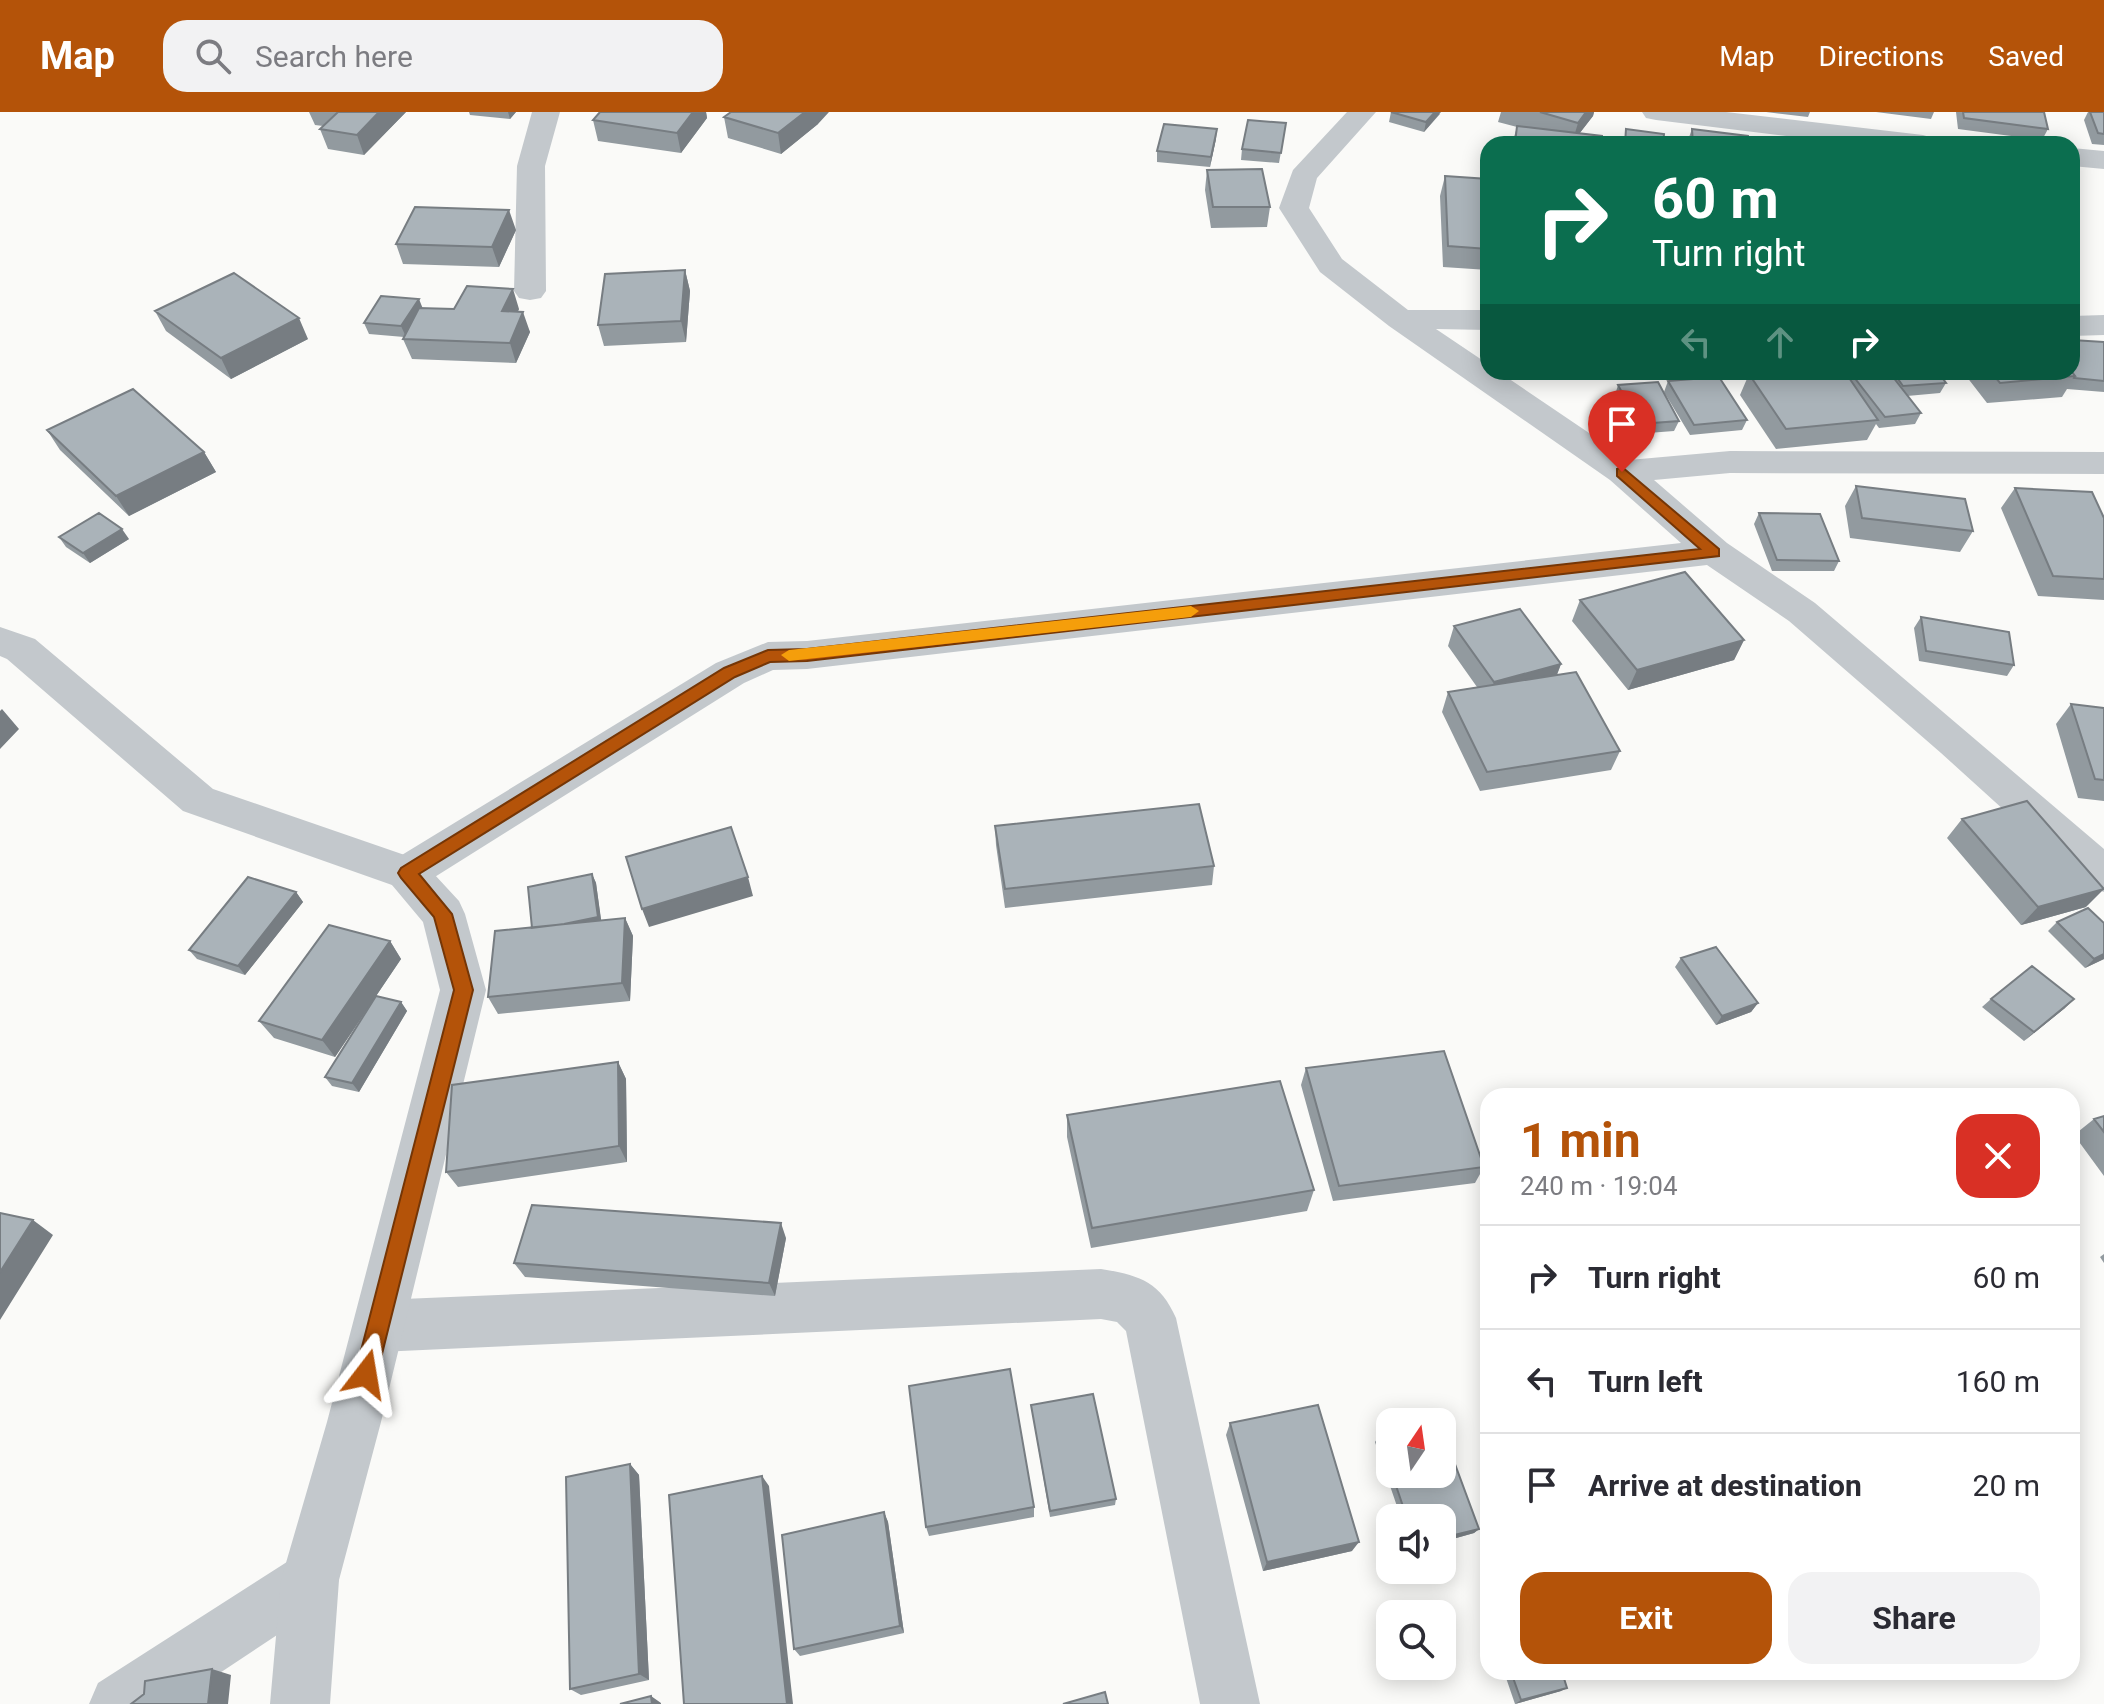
<!DOCTYPE html>
<html lang="en">
<head>
<meta charset="utf-8">
<style>
	body { margin:0; font-family:Roboto,sans-serif; background:#f2f2f3; color:#2b2b33; height:100vh; display:flex; flex-direction:column; font-size:30px; white-space:nowrap }
	* { box-sizing:border-box; margin:0 }
	p { font-size:26px; color:#7c7c81 }
	.icon { flex:none; width:44px; height:44px; fill:none; stroke:currentColor; stroke-width:2; stroke-linecap:round; stroke-linejoin:round }
	.map { position:relative; flex:1; overflow:hidden }
	.panel { position:absolute; left:1480px; top:976px; width:600px; height:592px; display:flex; flex-direction:column; background:#fff; border-radius:24px; box-shadow:0 4px 20px #0003 }
	.panel>* { flex:none }
	.banner { position:absolute; left:1480px; top:24px; width:600px; height:244px; border-radius:24px; box-shadow:0 4px 20px #0003; background:#0b6e4f; color:#fff; overflow:hidden }
	.needle { width:52px; rotate:13deg }
	.controls { position:absolute; left:1376px; top:1296px; display:grid; gap:16px }
	.controls a { display:grid; place-items:center; width:80px; height:80px; border-radius:16px; background:#fff; box-shadow:0 4px 20px #0003; font-size:40px }
	.pin { position:absolute; display:grid; place-items:center; width:68px; height:68px; color:#fff; margin:-82px -34px; border-radius:50% 50% 50% 0; rotate:-45deg; box-shadow:0 0 8px #0007 }
	.pin .icon { rotate:45deg }
	.me { position:absolute; width:88px; margin:-44px; rotate:14deg; stroke-linejoin:round; filter:drop-shadow(0 0 6px #0008) }
	.turn { display:flex; align-items:center; gap:28px; height:168px; padding:0 40px; font-size:36px }
	.turn .icon { width:104px; height:104px; stroke-width:2.5 }
	.turn b { display:block; font-size:56px; line-height:68px }
	.lanes { display:flex; align-items:center; height:76px; padding:0 40px; background:#0003; justify-content:center; gap:40px; direction:ltr }
	.lanes .off { opacity:.35 }
	.round { display:grid; place-items:center; flex:none; width:84px; height:84px; border-radius:24px; background:#f2f2f3 }
	.summary { display:flex; align-items:center; justify-content:space-between; height:136px; padding:0 40px }
	h1 { font-size:48px; font-weight:700; line-height:60px; color:#b45309 }
	.primary-button { display:flex; gap:16px; margin-top:auto; padding:16px 40px }
	.primary-button a { flex:1; height:92px; border-radius:24px; background:#b45309; color:#fff; font-size:32px; font-weight:700; line-height:92px; text-align:center }
	.primary-button a+a { background:#f2f2f3; color:#2b2b33 }
	ul { padding:0; list-style:none }
	li { display:flex; align-items:center; gap:24px; height:104px; padding:0 40px; border-top:2px solid #e1e1e2 }
	li div { flex:1 }
	li b { display:block; font-size:30px }
	li em { font-style:normal }
	header { display:flex; align-items:center; gap:48px; box-sizing:border-box; height:112px; padding:0 40px; background:#b45309; color:#fff }
	header strong { font-size:38px }
	nav { display:flex; gap:44px; margin-inline-start:auto; font-size:28px }
	.search { width:560px; height:72px; background:#f2f2f3; display:flex; align-items:center; gap:20px; box-sizing:border-box; padding:0 28px; border-radius:24px; color:#7c7c81; font-size:30px }
	.map>svg:first-child { display:block }
</style>
</head>
<body>
<header>
<strong>Map</strong>
<div class="search"><svg class="icon" aria-label="search" viewBox="0 0 24 24"><circle cx="10" cy="10" r="6"/><path d="M15 15l6 6"/></svg>Search here</div>
<nav><a>Map</a><a>Directions</a><a>Saved</a></nav>
</header>
<div class="map">
<svg width="2104" height="1592" viewBox="0 0 2104 1592">
	<rect width="100%" height="100%" fill="#fafaf8"/>
	<g fill="none" stroke-linecap="round" stroke-linejoin="round">
		<!-- minor -->
		<path fill="#c3c8cc" fill-rule="evenodd" d="M 532,0 L 560,0 L 545,54 L 546,179 L 541,186 L 530,188 L 519,186 L 514,179 L 517,54 Z
			M 1347,0 L 1376,0 L 1317,66 L 1309,96 L 1342,147 L 1408,198 L 1488,198 L 1488,218 L 1436,217 L 1488,252 L 1488,260 L 1499,260 L 1629,348 L 1730,339 L 2104,340 L 2104,362 L 1730,361 L 1654,368 L 1727,431 L 1815,491 L 2104,737 L 2104,780 L 2089,775 L 1941,641 L 1789,509 L 1707,453 L 807,557 L 773,558 L 744,571 L 422,773 L 407,778 L 392,773 L 385,761 L 392,749 L 716,551 L 768,530 L 807,529 L 1681,431 L 1610,368 L 1389,214 L 1320,160 L 1279,96 L 1293,58 Z
			M 1642,0 L 1726,0 L 1923,23 L 1933,26 L 1937,32 L 1852,32 L 1656,8 L 1646,6 Z
			M 2072,36 L 2104,39 L 2104,57 L 2072,54 Z
			M 2104,203 L 2104,223 L 2072,224 L 2072,204 Z
			M 1101,1157 C 1138,1163 1160,1169 1176,1206 L 1260,1592 L 1200,1592 L 1126,1219 L 1117,1210 L 1101,1207 L 379,1240 L 360,1232 L 353,1214 L 360,1196 L 379,1188 Z
			M 310,1439 L 330,1448 L 339,1468 L 330,1488 L 173,1592 L 89,1592 L 98,1571 L 290,1448 Z"/>
		<!-- tertiary -->
		<path fill="#c3c8cc" fill-rule="evenodd" d="M 0,515 L 35,527 L 213,677 L 422,749 L 459,789 L 465,802 L 486,878 L 381,1310 L 339,1468 L 330,1592 L 270,1592 L 281,1468 L 327,1310 L 440,878 L 423,810 L 392,773 L 183,699 L 7,547 L 0,544 Z"/>
	</g>
	<!-- wall -->
	<path fill="#929a9f" d="M 309,0 L 406,0 L 364,43 L 328,37 L 320,17 L 323,14 L 315,13 Z
		M 469,0 L 516,0 L 510,7 L 470,3 Z
		M 600,0 L 706,0 L 707,6 L 681,41 L 598,29 L 593,8 Z
		M 1391,0 L 1440,2 L 1424,20 L 1389,10 Z
		M 1501,0 L 1594,0 L 1593,4 L 1579,22 L 1602,32 L 1512,32 L 1517,15 L 1498,10 Z
		M 1766,0 L 1810,0 L 1808,5 Z
		M 1876,0 L 1934,0 L 1931,7 Z
		M 1956,0 L 2044,0 L 2048,17 L 2042,28 L 1958,17 Z
		M 2088,0 L 2104,0 L 2104,33 L 2092,32 L 2084,8 Z
		M 724,5 L 818,12 L 781,42 L 728,26 Z
		M 1286,11 L 1279,51 L 1241,48 L 1242,37 Z
		M 1692,17 L 1749,32 L 1689,32 L 1688,28 Z
		M 1216,27 L 1210,55 L 1157,50 L 1157,39 Z
		M 1207,58 L 1270,95 L 1267,115 L 1211,116 L 1205,78 Z
		M 1445,64 L 1488,67 L 1488,158 L 1443,155 L 1440,84 Z
		M 516,118 L 499,155 L 403,152 L 396,132 Z
		M 685,158 L 690,179 L 686,230 L 604,234 L 598,213 Z
		M 422,196 L 519,197 L 518,199 L 530,220 L 516,251 L 412,247 L 403,227 L 404,225 L 369,222 L 364,211 Z
		M 155,199 L 308,227 L 231,267 L 166,219 Z
		M 2104,230 L 2104,280 L 2067,277 L 2062,285 L 1987,291 L 1963,260 L 2072,260 Z
		M 1769,260 L 1938,260 L 1946,271 L 1940,281 L 1907,284 L 1921,301 L 1915,312 L 1879,316 L 1876,312 L 1867,328 L 1776,337 L 1740,283 L 1749,262 Z
		M 1668,269 L 1747,308 L 1742,318 L 1690,323 L 1664,280 Z
		M 1618,273 L 1679,309 L 1674,319 L 1635,322 L 1615,283 Z
		M 47,318 L 204,340 L 216,360 L 129,404 L 60,338 Z
		M 1856,374 L 1973,419 L 1960,440 L 1850,426 L 1845,394 Z
		M 2015,376 L 2104,406 L 2104,488 L 2038,484 L 2001,396 Z
		M 1759,401 L 1839,449 L 1834,459 L 1772,459 L 1754,412 Z
		M 59,425 L 129,427 L 90,451 L 66,435 Z
		M 1580,488 L 1744,528 L 1734,548 L 1628,578 L 1572,509 Z
		M 1921,505 L 2014,553 L 2007,564 L 1919,549 L 1914,516 Z
		M 1454,514 L 1561,552 L 1557,563 L 1620,639 L 1611,658 L 1480,679 L 1442,600 L 1448,580 L 1477,575 L 1448,534 Z
		M 2071,592 L 2104,596 L 2104,689 L 2078,686 L 2056,612 Z
		M 1962,707 L 2086,795 L 2021,813 L 1947,726 Z
		M 995,714 L 1214,754 L 1212,773 L 1005,796 L 996,733 Z
		M 592,762 L 596,771 L 601,809 L 625,806 L 633,824 L 630,889 L 498,902 L 488,885 L 532,816 Z
		M 296,780 L 303,790 L 245,863 L 197,847 L 189,838 Z
		M 2057,810 L 2104,847 L 2085,856 L 2048,819 Z
		M 390,829 L 401,847 L 376,884 L 401,890 L 407,899 L 359,980 L 332,974 L 325,965 L 371,892 L 335,945 L 274,926 L 259,909 Z
		M 1681,846 L 1758,891 L 1751,900 L 1716,913 L 1675,855 Z
		M 1991,887 L 2065,896 L 2024,929 L 1982,895 Z
		M 618,950 L 626,967 L 627,1050 L 458,1075 L 446,1060 Z
		M 1306,956 L 1484,1055 L 1475,1071 L 1333,1089 L 1301,973 Z
		M 1067,1003 L 1314,1078 L 1307,1099 L 1091,1136 L 1067,1025 Z
		M 2104,1004 L 2104,1064 L 2074,1023 L 2094,1007 Z
		M 786,1126 L 775,1184 L 525,1165 L 514,1151 Z
		M 2104,1142 L 2104,1151 L 2100,1145 Z
		M 1031,1293 L 1116,1387 L 1115,1393 L 1050,1405 Z
		M 1230,1311 L 1352,1439 L 1263,1459 L 1226,1323 Z
		M 1390,1321 L 1390,1362 L 1442,1362 L 1479,1417 L 1474,1421 L 1442,1430 L 1442,1406 L 1401,1406 L 1375,1330 L 1379,1324 Z
		M 630,1352 L 639,1363 L 649,1568 L 581,1583 L 570,1577 Z
		M 1034,1395 L 1034,1405 L 929,1424 L 926,1415 Z
		M 884,1400 L 888,1410 L 904,1521 L 800,1544 L 794,1537 Z
		M 1504,1560 L 1562,1560 L 1561,1579 L 1515,1592 Z"/>
	<!-- shaded-wall -->
	<path fill="#777d82" d="M 379,0 L 406,0 L 364,43 L 357,23 Z
		M 508,0 L 516,0 L 510,7 Z
		M 693,0 L 706,0 L 707,6 L 681,41 L 677,21 Z
		M 805,0 L 829,0 L 818,12 L 781,42 L 778,21 Z
		M 1435,0 L 1441,0 L 1424,20 L 1426,10 Z
		M 1586,0 L 1594,0 L 1593,4 L 1572,31 L 1578,11 Z
		M 1217,17 L 1216,27 L 1210,55 L 1211,45 Z
		M 509,98 L 516,118 L 499,155 L 492,135 Z
		M 685,158 L 690,179 L 686,230 L 681,209 Z
		M 513,177 L 519,197 L 508,220 L 502,199 Z
		M 419,187 L 423,197 L 406,225 L 401,214 Z
		M 523,200 L 530,220 L 516,251 L 510,231 Z
		M 299,206 L 308,227 L 231,267 L 221,246 Z
		M 204,340 L 216,360 L 129,404 L 116,384 Z
		M 122,417 L 129,427 L 90,451 L 83,441 Z
		M 1744,528 L 1734,548 L 1628,578 L 1637,558 Z
		M 1561,552 L 1553,572 L 1487,589 L 1494,570 Z
		M 2,597 L 19,617 L 0,637 L 0,599 Z
		M 592,762 L 596,771 L 602,814 L 537,828 Z
		M 748,765 L 753,784 L 649,815 L 642,797 Z
		M 2104,777 L 2086,795 L 2021,813 L 2038,795 Z
		M 296,780 L 303,790 L 245,863 L 238,854 Z
		M 625,806 L 633,824 L 630,889 L 622,871 Z
		M 390,829 L 401,847 L 335,945 L 322,928 Z
		M 2104,842 L 2104,847 L 2085,856 L 2094,847 Z
		M 2074,887 L 2065,896 L 2024,929 L 2034,920 Z
		M 401,890 L 407,899 L 359,980 L 352,971 Z
		M 1758,891 L 1751,900 L 1716,913 L 1722,904 Z
		M 618,950 L 626,967 L 627,1050 L 619,1034 Z
		M 33,1108 L 53,1123 L 0,1208 L 0,1160 Z
		M 781,1111 L 786,1126 L 775,1184 L 769,1171 Z
		M 630,1352 L 639,1363 L 649,1568 L 639,1562 Z
		M 762,1364 L 769,1374 L 793,1592 L 787,1592 Z
		M 884,1400 L 888,1410 L 904,1521 L 900,1514 Z
		M 1479,1417 L 1474,1421 L 1442,1430 L 1442,1426 Z
		M 1359,1430 L 1352,1439 L 1263,1459 L 1267,1450 Z
		M 212,1557 L 231,1563 L 228,1592 L 208,1592 Z
		M 1567,1576 L 1561,1579 L 1515,1592 L 1521,1588 Z
		M 651,1584 L 661,1591 L 661,1592 L 652,1592 Z"/>
	<!-- building -->
	<path fill="#aab3b9" stroke="#777d82" stroke-width="2" d="M 338,0 L 379,0 L 357,23 L 320,17 Z
		M 600,0 L 693,0 L 677,21 L 593,8 Z
		M 731,0 L 805,0 L 778,21 L 724,5 Z
		M 1391,0 L 1435,0 L 1426,10 Z
		M 1540,0 L 1586,0 L 1578,11 Z
		M 1963,0 L 2044,0 L 2048,17 L 1964,6 Z
		M 2090,0 L 2104,0 L 2104,22 L 2098,21 Z
		M 1248,8 L 1286,11 L 1281,41 L 1242,37 Z
		M 1164,12 L 1217,17 L 1211,45 L 1157,39 Z
		M 1517,14 L 1602,24 L 1602,32 L 1515,32 Z
		M 1626,17 L 1664,22 L 1663,32 L 1625,32 Z
		M 1692,17 L 1748,24 L 1749,32 L 1693,32 Z
		M 1262,57 L 1270,95 L 1213,95 L 1207,58 Z
		M 1445,64 L 1488,67 L 1488,137 L 1448,134 Z
		M 415,95 L 509,98 L 492,135 L 396,132 Z
		M 685,158 L 681,209 L 598,213 L 605,162 Z
		M 234,161 L 299,206 L 221,246 L 155,199 Z
		M 467,174 L 513,177 L 502,199 L 523,200 L 510,231 L 403,227 L 419,196 L 454,197 Z
		M 381,184 L 419,187 L 401,214 L 364,211 Z
		M 2072,228 L 2104,230 L 2104,269 L 2074,266 L 2075,264 L 2072,260 Z
		M 1769,260 L 1845,260 L 1878,308 L 1786,317 L 1749,262 Z
		M 1850,260 L 1889,260 L 1921,301 L 1885,305 Z
		M 1893,260 L 1938,260 L 1946,271 L 1903,274 Z
		M 1991,260 L 2072,260 L 2075,264 L 2000,271 Z
		M 1719,265 L 1747,308 L 1694,313 L 1668,269 Z
		M 1658,270 L 1679,309 L 1639,312 L 1618,273 Z
		M 133,277 L 204,340 L 116,384 L 47,318 Z
		M 1856,374 L 1965,387 L 1973,419 L 1862,406 Z
		M 2015,376 L 2092,380 L 2104,406 L 2104,467 L 2053,464 Z
		M 99,401 L 122,417 L 83,441 L 59,425 Z
		M 1759,401 L 1820,402 L 1839,449 L 1777,448 Z
		M 1685,460 L 1744,528 L 1637,558 L 1580,488 Z
		M 1520,497 L 1561,552 L 1494,570 L 1454,514 Z
		M 1921,505 L 2009,520 L 2014,553 L 1926,539 Z
		M 1576,560 L 1620,639 L 1487,660 L 1448,580 Z
		M 2071,592 L 2104,596 L 2104,668 L 2095,667 Z
		M 2027,689 L 2104,777 L 2038,795 L 1962,707 Z
		M 1199,692 L 1214,754 L 1005,777 L 995,714 Z
		M 731,715 L 748,765 L 642,797 L 626,745 Z
		M 592,762 L 598,805 L 564,812 L 532,816 L 528,775 Z
		M 248,765 L 296,780 L 238,854 L 189,838 Z
		M 2088,796 L 2104,811 L 2104,842 L 2094,847 L 2057,810 Z
		M 625,806 L 622,871 L 488,885 L 495,819 Z
		M 329,813 L 390,829 L 322,928 L 259,909 Z
		M 1716,835 L 1758,891 L 1722,904 L 1681,846 Z
		M 2032,854 L 2074,887 L 2034,920 L 1991,887 Z
		M 376,884 L 401,890 L 352,971 L 325,965 Z
		M 1444,939 L 1484,1055 L 1339,1074 L 1306,956 Z
		M 618,950 L 619,1034 L 446,1060 L 452,973 Z
		M 1280,969 L 1314,1078 L 1092,1116 L 1067,1003 Z
		M 2104,1004 L 2104,1020 L 2094,1007 Z
		M 532,1093 L 781,1111 L 769,1171 L 514,1151 Z
		M 0,1101 L 33,1108 L 0,1160 Z
		M 1010,1257 L 1034,1395 L 926,1415 L 909,1274 Z
		M 1093,1282 L 1116,1387 L 1050,1399 L 1031,1293 Z
		M 1318,1293 L 1359,1430 L 1267,1450 L 1230,1311 Z
		M 1442,1317 L 1479,1417 L 1442,1426 L 1442,1406 L 1407,1406 L 1392,1362 L 1442,1362 Z
		M 1390,1321 L 1390,1357 L 1379,1324 Z
		M 630,1352 L 639,1562 L 570,1577 L 566,1365 Z
		M 762,1364 L 787,1592 L 684,1592 L 669,1383 Z
		M 884,1400 L 900,1514 L 794,1537 L 782,1423 Z
		M 212,1557 L 208,1592 L 131,1592 L 144,1582 L 145,1569 Z
		M 1511,1560 L 1562,1560 L 1567,1576 L 1521,1588 Z
		M 1105,1580 L 1108,1592 L 1063,1592 Z
		M 651,1584 L 652,1592 L 620,1592 Z"/>
	<!-- route -->
	<path fill="#b45309" stroke="#753606" stroke-width="2" d="M 1622,355 L 1719,437 L 1719,444 L 807,549 L 770,550 L 735,565 L 419,762 L 452,802 L 473,878 L 377,1262 L 374,1270 L 366,1273 L 359,1270 L 355,1262 L 454,878 L 434,805 L 401,766 L 398,761 L 401,756 L 724,556 L 768,538 L 807,537 L 1700,437 L 1617,364 L 1617,357 Z"/>
	<!-- slow -->
	<path fill="#f59e0b" d="M 1191,494 L 1199,499 L 1191,505 L 789,549 L 781,543 L 789,538 Z"/>
</svg>
<div class="controls">
<a><svg class="needle" viewBox="-14 -14 28 28"><path d="M0-13l5 13h-10z" fill="#e53935"/><path d="M0 13l5-13h-10z" fill="#7c7c81"/></svg></a>
<a><svg class="icon" aria-label="sound" viewBox="0 0 24 24"><path d="M4 9h4l5-4v14l-5-4H4zM17 9q2 3 0 6"/></svg></a>
<a><svg class="icon" aria-label="search" viewBox="0 0 24 24"><circle cx="10" cy="10" r="6"/><path d="M15 15l6 6"/></svg></a>
</div>
<div class="pin" style="left:1622px;top:360px;background:#d93025"><svg class="icon" aria-label="arrive" viewBox="0 0 24 24"><path d="M6 21V4h12l-3 4 3 4H6"/></svg></div>
<svg class="me" style="left:366px;top:1262px" viewBox="-20 -20 40 40"><path d="M0-17L14 15 0 8-14 15z" fill="#b45309" stroke="#fff" stroke-width="4"/></svg>
<div class="banner">
<div class="turn"><svg class="icon" aria-label="right" viewBox="0 0 24 24"><path d="M7 20v-9h11M14 6l5 5-5 5"/></svg><div><b>60 m</b>Turn right</div></div>
<div class="lanes"><svg class="icon off" aria-label="left" viewBox="0 0 24 24"><path d="M17 20v-9H6M10 6l-5 5 5 5"/></svg><svg class="icon off" aria-label="ahead" viewBox="0 0 24 24"><path d="M12 20V5M6 11l6-6 6 6"/></svg><svg class="icon" aria-label="right" viewBox="0 0 24 24"><path d="M7 20v-9h11M14 6l5 5-5 5"/></svg></div>
</div>
<section class="panel">
<div class="summary"><div><h1>1 min</h1><p>240 m · 19:04</p></div><a class="round" style="background:#d93025;color:#fff"><svg class="icon" aria-label="close" viewBox="0 0 24 24"><path d="M6 6l12 12M18 6L6 18"/></svg></a></div>
<ul>
<li><svg class="icon" aria-label="right" viewBox="0 0 24 24"><path d="M7 20v-9h11M14 6l5 5-5 5"/></svg><div><b>Turn right</b></div><em>60 m</em></li>
<li><svg class="icon" aria-label="left" viewBox="0 0 24 24"><path d="M17 20v-9H6M10 6l-5 5 5 5"/></svg><div><b>Turn left</b></div><em>160 m</em></li>
<li><svg class="icon" aria-label="arrive" viewBox="0 0 24 24"><path d="M6 21V4h12l-3 4 3 4H6"/></svg><div><b>Arrive at destination</b></div><em>20 m</em></li>
</ul>
<div class="primary-button"><a>Exit</a><a>Share</a></div>
</section>
</div>
</body>
</html>
